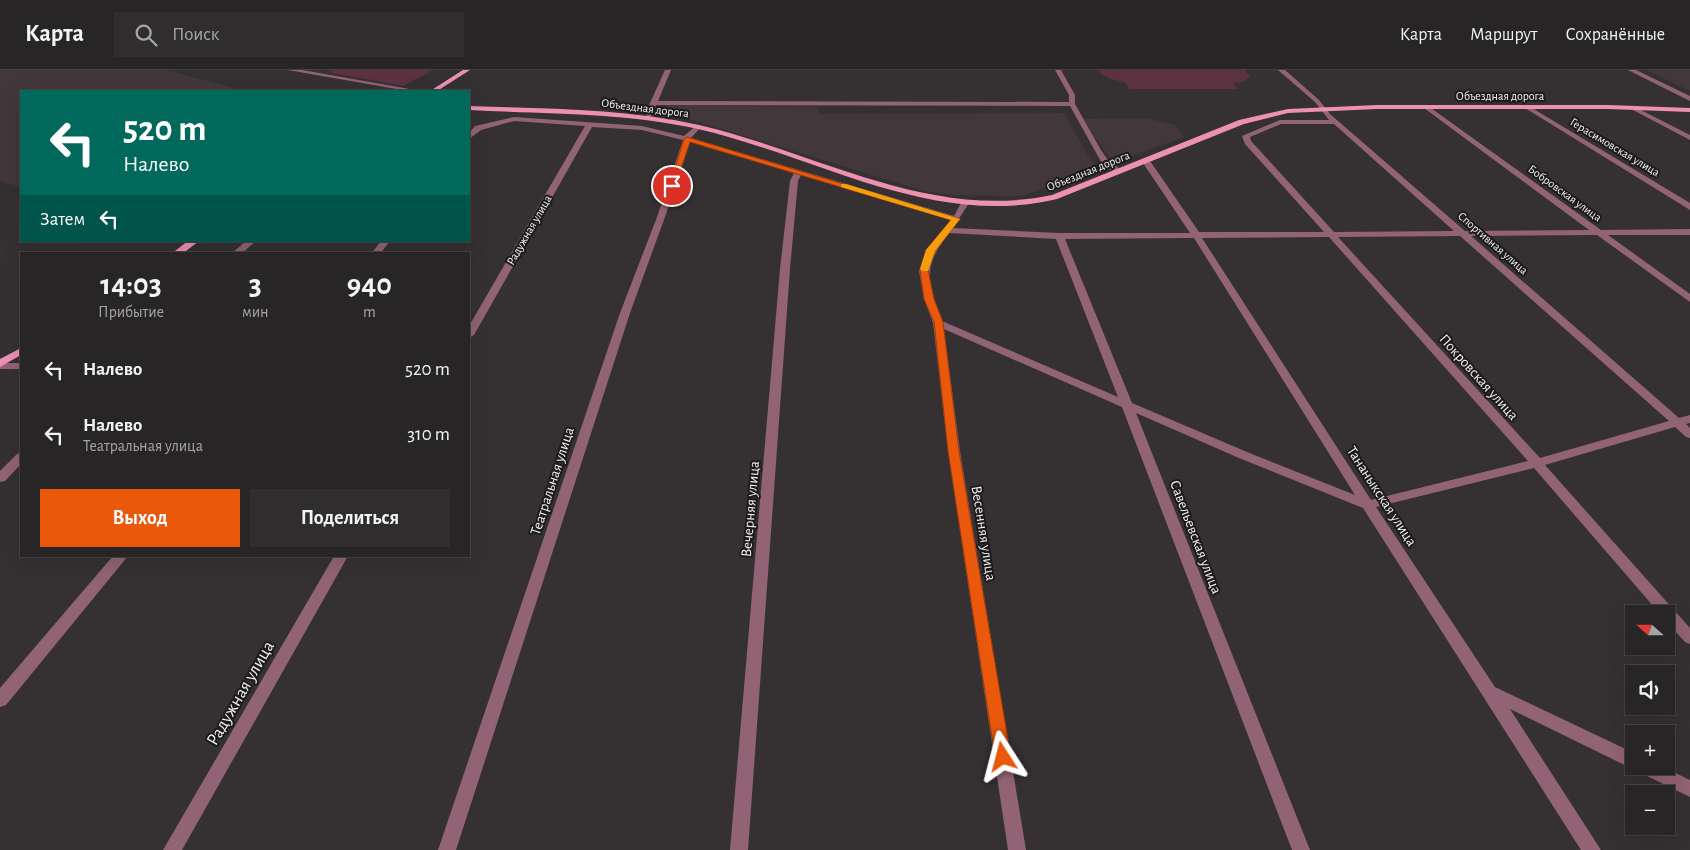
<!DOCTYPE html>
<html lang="ru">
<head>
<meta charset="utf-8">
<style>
	body { margin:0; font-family:"Alegreya Sans",sans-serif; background:#302d2e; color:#f1f3f6; height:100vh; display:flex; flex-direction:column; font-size:19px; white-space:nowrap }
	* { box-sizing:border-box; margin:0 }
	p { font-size:16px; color:#a5a5a7 }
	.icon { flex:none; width:28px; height:28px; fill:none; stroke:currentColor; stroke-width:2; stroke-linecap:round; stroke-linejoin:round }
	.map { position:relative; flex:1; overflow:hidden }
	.drawer { position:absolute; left:20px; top:182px; width:450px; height:305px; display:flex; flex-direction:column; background:#282526; border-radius:0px; box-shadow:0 5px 20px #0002,0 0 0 1px #444243 }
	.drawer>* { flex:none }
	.guide { position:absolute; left:20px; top:20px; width:450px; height:152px; border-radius:0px; box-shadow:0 5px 20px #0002,0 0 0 1px #444243; background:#00695c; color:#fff; overflow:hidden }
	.needle { width:32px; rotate:291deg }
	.fabs { position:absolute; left:1625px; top:535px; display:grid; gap:10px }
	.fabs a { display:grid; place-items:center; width:50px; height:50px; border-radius:0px; background:#282526; box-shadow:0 5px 20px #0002,0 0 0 1px #444243; font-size:25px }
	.pin { position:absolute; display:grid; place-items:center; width:42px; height:42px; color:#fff; margin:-21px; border:2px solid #fff; border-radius:50%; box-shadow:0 1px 5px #0007 }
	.me { position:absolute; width:55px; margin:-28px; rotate:351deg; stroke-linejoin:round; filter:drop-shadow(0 0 4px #0008) }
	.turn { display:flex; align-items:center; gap:18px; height:105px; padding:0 20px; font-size:22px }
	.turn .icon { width:65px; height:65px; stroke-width:2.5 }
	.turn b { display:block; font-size:35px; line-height:42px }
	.then { display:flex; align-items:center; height:48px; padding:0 20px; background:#0003; gap:10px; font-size:19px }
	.eta { display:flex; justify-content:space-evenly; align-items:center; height:85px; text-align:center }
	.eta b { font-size:30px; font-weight:700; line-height:35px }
	.cta { display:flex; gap:10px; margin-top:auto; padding:10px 20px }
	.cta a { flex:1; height:58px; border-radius:0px; background:#ea580c; color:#fff; font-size:20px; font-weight:700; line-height:58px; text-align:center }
	.cta a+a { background:#302d2e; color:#f1f3f6 }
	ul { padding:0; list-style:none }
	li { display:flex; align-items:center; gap:15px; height:65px; padding:0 20px }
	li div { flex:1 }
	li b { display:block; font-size:19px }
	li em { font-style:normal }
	header { display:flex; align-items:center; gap:30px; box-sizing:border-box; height:70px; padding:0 25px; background:#282526; border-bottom:1px solid #444243 }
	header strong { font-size:24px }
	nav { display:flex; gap:28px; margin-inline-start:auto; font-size:18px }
	.search { width:350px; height:45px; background:#302d2e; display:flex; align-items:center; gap:12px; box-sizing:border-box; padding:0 18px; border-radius:0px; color:#a5a5a7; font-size:19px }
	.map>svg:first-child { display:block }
</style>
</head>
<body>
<header>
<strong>Карта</strong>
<div class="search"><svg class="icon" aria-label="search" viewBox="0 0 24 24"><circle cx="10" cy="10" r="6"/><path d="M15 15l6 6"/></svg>Поиск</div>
<nav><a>Карта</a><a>Маршрут</a><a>Сохранённые</a></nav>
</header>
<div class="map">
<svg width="1690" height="780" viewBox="0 0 1690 780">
	<rect width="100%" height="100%" fill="#353132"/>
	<!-- built -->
	<path fill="#42373b" d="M 0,0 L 165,0 L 246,21 L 21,21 L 21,117 L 0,111 Z
		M 1646,0 L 1690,0 L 1690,21 Z
		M 670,35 L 817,37 L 819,44 L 1064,43 L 1095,98 L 1023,126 L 953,125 L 928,122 L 659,40 Z
		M 1146,48 L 1175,55 L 1184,67 L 1113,93 L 1083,49 Z"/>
	<!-- green -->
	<path fill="#5d3142" d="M 334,0 L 433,0 L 403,16 L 328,2 Z
		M 1100,0 L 1245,0 L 1250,7 L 1245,11 L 1233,13 L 1238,19 L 1129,19 L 1126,13 L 1108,8 L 1100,3 Z"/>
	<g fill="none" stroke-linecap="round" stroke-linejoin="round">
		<!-- minor -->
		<path fill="#916374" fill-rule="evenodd" d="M 288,0 L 302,0 L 421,21 L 408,21 Z
			M 665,0 L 671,0 L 658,31 L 1069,32 L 1069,25 L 1055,0 L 1061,0 L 1075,25 L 1075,34 L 1101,80 L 1110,93 L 1124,101 L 1120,103 L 1104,97 L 1070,36 L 656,35 L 650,48 L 646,48 L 650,33 Z
			M 1278,0 L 1285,0 L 1319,30 L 1330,44 L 1465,161 L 1589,160 L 1424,38 L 1424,36 L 1428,36 L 1601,160 L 1690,159 L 1690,165 L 1608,165 L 1690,224 L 1690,232 L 1597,165 L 1471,166 L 1679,348 L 1690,345 L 1690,353 L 1686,354 L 1690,358 L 1690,368 L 1686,367 L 1675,357 L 1545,395 L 1690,558 L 1690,574 L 1685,572 L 1666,551 L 1666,544 L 1660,544 L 1534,398 L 1376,437 L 1495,617 L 1634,683 L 1634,696 L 1661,696 L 1690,710 L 1690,727 L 1510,639 L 1601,780 L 1581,780 L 1363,438 L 1239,388 L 1136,343 L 1310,780 L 1292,780 L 1122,337 L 944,259 L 960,381 L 1026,780 L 1008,780 L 948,381 L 933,253 L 924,229 L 919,201 L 926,180 L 951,150 L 801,105 L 798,111 L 790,199 L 748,780 L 730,780 L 780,199 L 790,111 L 794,103 L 690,72 L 665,147 L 630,243 L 456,780 L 438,780 L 620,243 L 657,147 L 683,70 L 642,60 L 592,57 L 474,265 L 469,268 L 469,256 L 585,56 L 514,51 L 481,60 L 469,69 L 469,63 L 475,56 L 514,47 L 642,56 L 684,66 L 697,55 L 701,57 L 691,68 L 954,146 L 962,131 L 968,131 L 969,133 L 953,158 L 1059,163 L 1190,163 L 1141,90 L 1145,88 L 1148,88 L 1199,162 L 1324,162 L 1245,74 L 1242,66 L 1280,50 L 1329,50 L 1315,32 ZM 1281,54 L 1334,54 L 1454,161 L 1334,162 L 1251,71 L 1250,67 ZM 949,163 L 1056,169 L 1118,327 L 942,251 C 927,211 922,198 949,163 ZM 1460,166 L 1669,351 L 1540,388 L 1338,167 ZM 1329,167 L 1528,391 L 1371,430 L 1202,168 ZM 1194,168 L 1355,425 L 1247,382 L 1132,333 L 1065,169 Z
			M 1628,0 L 1636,0 L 1690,26 L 1690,31 Z
			M 1527,35 L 1690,133 L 1690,140 L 1525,38 L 1524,37 Z
			M 1633,36 L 1690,65 L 1690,70 L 1631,39 L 1630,38 Z
			M 246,171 L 256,171 L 241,184 L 231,184 Z
			M 381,171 L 390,171 L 380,184 L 371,184 Z
			M 0,293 L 21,293 L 21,299 L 0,299 Z
			M 21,383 L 21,394 L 5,411 L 0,412 L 0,401 L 17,384 Z
			M 113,486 L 128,486 L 6,635 L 0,637 L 0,618 Z
			M 334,486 L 348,486 L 182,780 L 163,780 Z"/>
		<!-- major -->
		<path fill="#ee90b4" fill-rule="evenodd" d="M 463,0 L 470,0 L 437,21 L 430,21 Z
			M 1377,35 L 1608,35 L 1690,38 L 1690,42 L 1608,39 L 1377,39 L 1288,43 L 1244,54 L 1057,129 C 932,159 816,86 698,59 C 623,42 546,44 469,40 L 469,36 C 546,39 623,38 699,55 C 816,82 929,151 1052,125 L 1239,50 L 1288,39 Z
			M 188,171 L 199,171 L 182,184 L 171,184 Z
			M 21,278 L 21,285 L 0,297 L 0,289 Z"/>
	</g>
	<!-- route -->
	<path fill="#ea580c" stroke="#983908" d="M 687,67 L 960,149 L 935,181 L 928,200 L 934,229 L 943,252 L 959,381 L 1011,687 L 1008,692 L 1003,694 L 997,692 L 995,687 L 948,381 L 934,252 L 924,229 L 920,200 L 926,180 L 951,150 L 690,72 L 675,116 L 669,117 L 684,69 Z"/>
	<!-- slow -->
	<path fill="#f59e0b" d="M 841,114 L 846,114 L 960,149 L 935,181 L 928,201 L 922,201 L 920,199 L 926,180 L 951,150 L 841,117 Z"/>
	<g text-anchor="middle" stroke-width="4" stroke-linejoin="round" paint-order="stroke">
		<!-- far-street labels -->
		<g font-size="12" fill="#f3f0f1" stroke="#1c1a1a">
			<text x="1500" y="30">Объездная дорога</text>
			<text transform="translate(645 38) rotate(7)" y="4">Объездная дорога</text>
			<text transform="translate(1615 77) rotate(31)" y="4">Герасимовская улица</text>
			<text transform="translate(1088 101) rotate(-22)" y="4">Объездная дорога</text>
			<text transform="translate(1565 123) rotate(36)" y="4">Бобровская улица</text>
			<text transform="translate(529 160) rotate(-60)" y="4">Радужная улица</text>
			<text transform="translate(1493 173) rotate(41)" y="4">Спортивная улица</text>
		</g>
		<!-- street labels -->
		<g font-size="15" fill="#f3f0f1" stroke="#1c1a1a">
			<text transform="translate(1479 307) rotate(48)" y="5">Покровская улица</text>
			<text transform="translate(552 411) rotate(-72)" y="5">Театральная улица</text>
			<text transform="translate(1382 426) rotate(57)" y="5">Тананыкская улица</text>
			<text transform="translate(750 439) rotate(-85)" y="5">Вечерняя улица</text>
			<text transform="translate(984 463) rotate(81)" y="5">Весенняя улица</text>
			<text transform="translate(1196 467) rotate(69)" y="5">Савельевская улица</text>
		</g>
		<!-- near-street labels -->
		<g font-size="18" fill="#f3f0f1" stroke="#1c1a1a">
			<text transform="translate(240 623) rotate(-60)" y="6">Радужная улица</text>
		</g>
	</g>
</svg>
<div class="fabs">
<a><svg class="needle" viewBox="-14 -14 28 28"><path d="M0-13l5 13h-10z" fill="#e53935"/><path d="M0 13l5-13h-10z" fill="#a5a5a7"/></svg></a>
<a><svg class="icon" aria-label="sound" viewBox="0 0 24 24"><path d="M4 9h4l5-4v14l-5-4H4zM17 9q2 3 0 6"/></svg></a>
<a>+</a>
<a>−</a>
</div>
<div class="pin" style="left:672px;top:116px;background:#d93025"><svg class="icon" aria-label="arrive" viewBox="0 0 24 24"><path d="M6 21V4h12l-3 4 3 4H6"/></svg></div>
<svg class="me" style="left:1003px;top:687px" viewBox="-20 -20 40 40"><path d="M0-17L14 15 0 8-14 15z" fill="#ea580c" stroke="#fff" stroke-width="4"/></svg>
<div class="guide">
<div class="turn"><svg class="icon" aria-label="left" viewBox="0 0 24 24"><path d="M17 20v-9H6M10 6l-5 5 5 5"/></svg><div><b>520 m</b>Налево</div></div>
<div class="then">Затем<svg class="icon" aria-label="left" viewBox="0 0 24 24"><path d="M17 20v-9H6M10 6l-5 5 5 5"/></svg></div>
</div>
<section class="drawer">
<div class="eta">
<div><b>14:03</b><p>Прибытие</p></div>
<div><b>3</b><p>мин</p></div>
<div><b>940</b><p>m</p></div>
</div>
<ul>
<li><svg class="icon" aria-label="left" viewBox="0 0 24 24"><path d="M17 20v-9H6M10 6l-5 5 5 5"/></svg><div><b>Налево</b></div><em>520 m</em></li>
<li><svg class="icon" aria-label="left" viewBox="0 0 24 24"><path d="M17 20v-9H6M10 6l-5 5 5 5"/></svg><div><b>Налево</b><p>Театральная улица</p></div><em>310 m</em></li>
</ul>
<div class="cta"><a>Выход</a><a>Поделиться</a></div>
</section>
</div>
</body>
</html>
